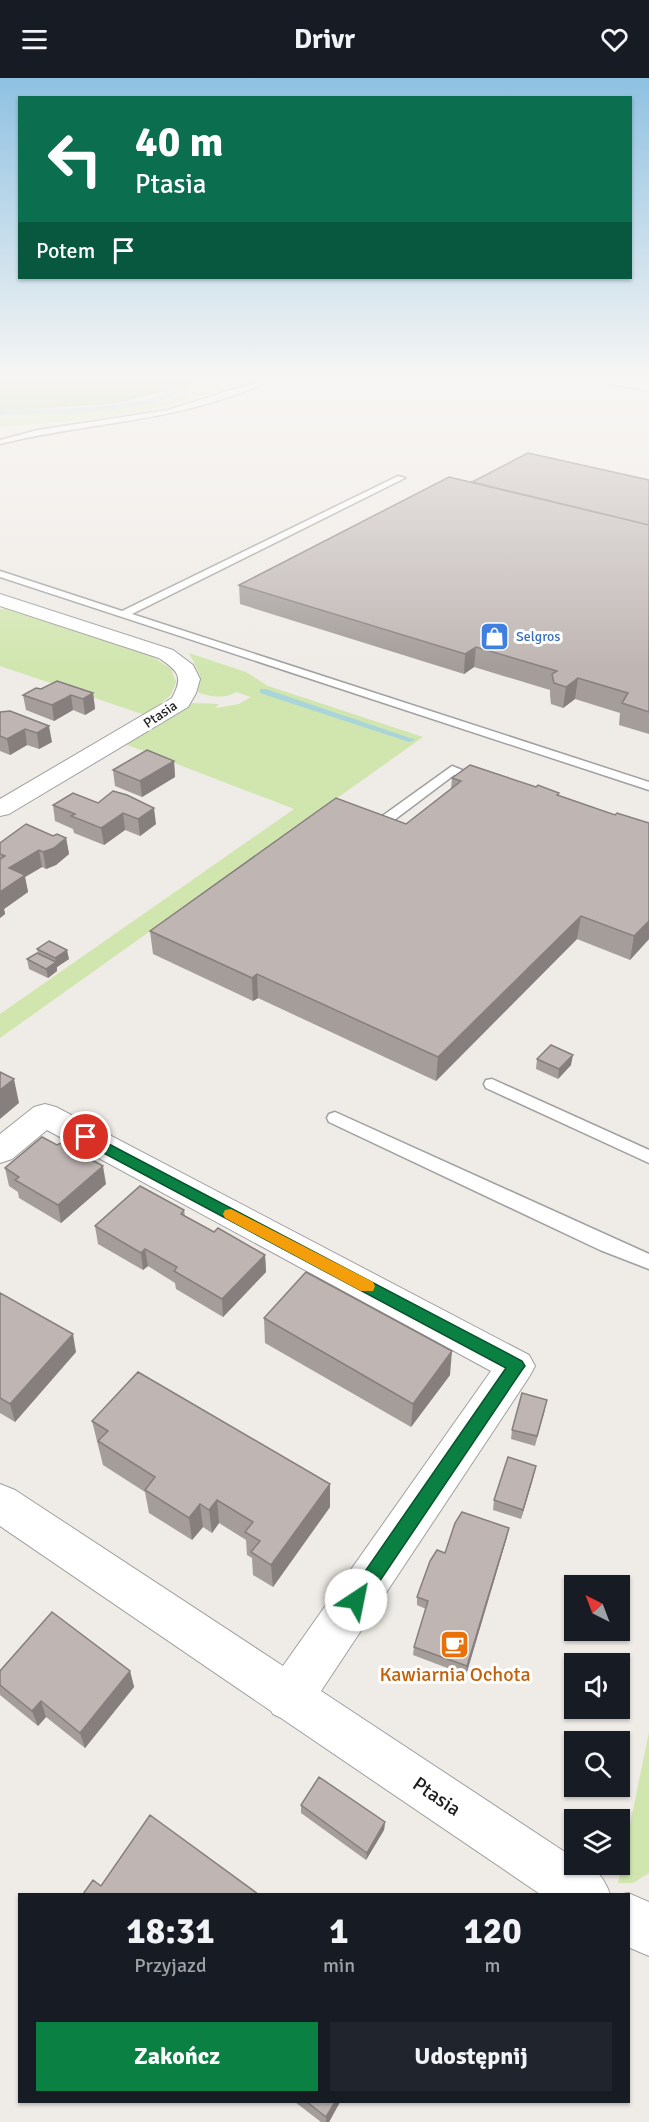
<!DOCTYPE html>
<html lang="pl">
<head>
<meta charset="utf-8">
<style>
	body { margin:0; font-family:Signika,sans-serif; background:#20242c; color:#f1f3f6; height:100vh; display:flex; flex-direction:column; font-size:22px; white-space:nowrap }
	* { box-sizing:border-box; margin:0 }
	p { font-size:20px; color:#9ea1a6 }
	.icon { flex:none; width:33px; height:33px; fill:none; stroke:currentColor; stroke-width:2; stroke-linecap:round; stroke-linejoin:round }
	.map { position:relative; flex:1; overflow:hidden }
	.details { position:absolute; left:18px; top:1815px; width:612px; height:210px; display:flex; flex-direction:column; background:#171b24; border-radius:0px; box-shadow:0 2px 4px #0004 }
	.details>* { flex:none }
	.top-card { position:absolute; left:18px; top:18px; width:614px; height:183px; border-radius:0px; box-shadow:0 2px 4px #0004; background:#0b6e4f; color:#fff; overflow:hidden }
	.needle { width:39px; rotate:318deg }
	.tools { position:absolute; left:564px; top:1497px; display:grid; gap:12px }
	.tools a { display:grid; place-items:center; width:66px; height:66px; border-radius:0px; background:#171b24; box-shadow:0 2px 4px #0004; font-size:30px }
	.pin { position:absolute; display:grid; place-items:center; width:51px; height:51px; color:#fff; margin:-26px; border:3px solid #fff; border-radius:50%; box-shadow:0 2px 6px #0007 }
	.me { position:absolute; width:66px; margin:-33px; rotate:34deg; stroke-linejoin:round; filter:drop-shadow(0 0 4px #0008) }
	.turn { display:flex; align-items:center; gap:21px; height:126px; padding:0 18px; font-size:27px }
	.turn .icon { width:78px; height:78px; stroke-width:2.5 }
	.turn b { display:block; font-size:42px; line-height:51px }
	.then { display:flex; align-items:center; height:57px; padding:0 18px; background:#0003; gap:12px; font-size:22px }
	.eta { display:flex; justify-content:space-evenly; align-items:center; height:102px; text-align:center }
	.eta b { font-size:36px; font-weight:700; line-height:42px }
	.primary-button { display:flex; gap:12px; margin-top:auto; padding:12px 18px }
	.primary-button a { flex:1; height:69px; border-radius:0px; background:#0b8043; color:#fff; font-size:24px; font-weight:700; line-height:69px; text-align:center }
	.primary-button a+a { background:#20242c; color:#f1f3f6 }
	header { display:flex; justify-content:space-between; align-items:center; height:78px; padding:0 18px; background:#171b24; font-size:27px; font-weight:700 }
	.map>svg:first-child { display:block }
</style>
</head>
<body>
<header><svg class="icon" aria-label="menu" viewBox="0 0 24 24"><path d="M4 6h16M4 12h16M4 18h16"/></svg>Drivr<svg class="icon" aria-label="heart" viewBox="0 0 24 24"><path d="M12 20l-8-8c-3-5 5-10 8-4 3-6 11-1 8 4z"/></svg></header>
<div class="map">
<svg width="649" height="2044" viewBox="0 0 649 2044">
	<rect width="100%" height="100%" fill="#efebe6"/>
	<!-- grass -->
	<path fill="#d1e6af" d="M 215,303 L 235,303 C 162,338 80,343 0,349 L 0,337 C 71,333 149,335 215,303 Z
		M 5,530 L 152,578 L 171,591 L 176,604 L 171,617 L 145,637 L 0,588 L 0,532 Z
		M 189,575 L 246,594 L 268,608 L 423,659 L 0,960 L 0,936 L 294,731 L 125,666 L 192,625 L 219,626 L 215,630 L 239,626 L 251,619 L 236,614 C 226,621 208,619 198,614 L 200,597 Z
		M 649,1654 L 649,1795 L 633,1805 L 618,1805 Z"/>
	<!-- forest -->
	<path fill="#b1cc9d" d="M 0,303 L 194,303 L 185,309 L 114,326 L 0,333 Z"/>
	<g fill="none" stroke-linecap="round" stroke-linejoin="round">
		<!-- stream -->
		<path fill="#a9d5da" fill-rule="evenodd" d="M 196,303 L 202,303 C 149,339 62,334 0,337 L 0,333 C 67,330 135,333 196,303 Z
			M 260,611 L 266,611 L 416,662 L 409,664 L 260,615 Z"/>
		<defs>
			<path id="lane" d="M 259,303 L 268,303 C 256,311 239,315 225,320 C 152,345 75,347 0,366 L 0,362 L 38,352 L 168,332 Z
				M 398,398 L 405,400 L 132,536 L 649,704 L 649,712 L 0,499 L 0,493 L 122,533 Z
				M 452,688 L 487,702 L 481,706 L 454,697 L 377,755 L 367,755 L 366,752 L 367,749 Z
				M 492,1001 L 649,1072 L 649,1085 L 486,1010 L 484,1006 L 486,1002 Z
				M 335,1034 L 649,1176 L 649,1191 L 600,1172 L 329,1044 L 327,1040 L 329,1036 Z"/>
			<path id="street" d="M 610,303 L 649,305 L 649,313 L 611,306 Z
				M 0,516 L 173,572 L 193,587 L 200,601 L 196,615 L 188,629 L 9,736 L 0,738 L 0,721 L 172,620 C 184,598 178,593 159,580 L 0,528 Z
				M 45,1026 L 56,1029 L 529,1277 L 535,1288 L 529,1299 L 321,1613 L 574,1780 L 574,1786 C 594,1786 604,1799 610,1816 L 540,1816 L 281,1640 L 273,1636 L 271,1633 L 0,1448 L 0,1406 L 15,1412 L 283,1588 L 491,1293 L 47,1052 L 12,1081 L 0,1085 L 0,1056 L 34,1029 Z
				M 628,1815 L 649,1824 L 649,1878 L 628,1869 L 628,1816 L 624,1816 Z"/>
		</defs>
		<!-- lane casing -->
		<use href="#lane" stroke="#a0a0a0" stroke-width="3"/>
		<!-- street casing -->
		<use href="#street" stroke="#a0a0a0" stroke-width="2"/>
		<!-- lane -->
		<use href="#lane" fill="#fff" fill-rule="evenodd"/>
		<!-- street -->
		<use href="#street" fill="#fff" fill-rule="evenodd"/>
	</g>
	<!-- wall -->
	<path fill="#a49d9a" d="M 649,402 L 649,656 L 619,647 L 620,635 L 575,621 L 563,630 L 551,626 L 550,617 L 550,612 L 474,589 L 464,596 L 240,526 L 239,507 L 472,404 Z
		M 41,611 L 93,615 L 95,631 L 85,637 L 73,632 L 54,643 L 26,632 L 23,617 Z
		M 0,634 L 52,664 L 39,671 L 27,667 L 10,677 L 0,673 Z
		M 174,683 L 175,699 L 142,719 L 115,708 L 113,692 Z
		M 452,700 L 536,709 L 559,715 L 559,717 L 615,737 L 649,745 L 649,861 L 630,882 L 577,861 L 436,1003 L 258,920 L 253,923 L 153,876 L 150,853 L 406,746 L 451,711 Z
		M 98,725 L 156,746 L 140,758 L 125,752 L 104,767 L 74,755 L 73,751 L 55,743 L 53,727 Z
		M 53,758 L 66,760 L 69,776 L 56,787 L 46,791 L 42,789 L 25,799 L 28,814 L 4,831 L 5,836 L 0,840 L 0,765 Z
		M 37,871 L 69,881 L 57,889 L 57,893 L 48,900 L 29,891 L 27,881 L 38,875 Z
		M 537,981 L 571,987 L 558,1001 L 536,991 Z
		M 5,1090 L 106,1106 L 61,1145 L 19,1120 L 18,1114 L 9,1108 Z
		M 184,1132 L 185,1138 L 214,1154 L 265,1177 L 266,1194 L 223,1239 L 176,1211 L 175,1205 L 148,1188 L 143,1192 L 98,1166 L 95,1148 Z
		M 0,1215 L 76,1274 L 15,1344 L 0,1335 Z
		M 264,1240 L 450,1297 L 411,1349 L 265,1265 Z
		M 545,1332 L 535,1368 L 511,1361 L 512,1352 Z
		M 92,1343 L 330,1406 L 330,1429 L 273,1509 L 253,1497 L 252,1480 L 247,1477 L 246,1462 L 219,1445 L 212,1455 L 203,1449 L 192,1462 L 149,1435 L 145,1414 L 103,1387 Z
		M 534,1397 L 521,1441 L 493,1432 L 494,1422 Z
		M 507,1459 L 466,1597 L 413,1577 L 414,1569 L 426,1531 L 417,1527 L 417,1519 Z
		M 0,1593 L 130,1593 L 134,1609 L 85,1670 L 46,1639 L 38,1648 L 0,1617 Z
		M 301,1727 L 385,1744 L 384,1752 L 366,1782 L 301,1735 Z
		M 295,2024 L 340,2024 L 329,2044 L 321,2044 Z"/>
	<!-- shaded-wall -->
	<path fill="#867f7d" d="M 476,569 L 474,589 L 464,596 L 465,576 Z
		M 578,600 L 575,621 L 563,630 L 566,609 Z
		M 93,615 L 95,631 L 85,637 L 83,621 Z
		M 71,617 L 73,632 L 54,643 L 52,627 Z
		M 49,648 L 52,664 L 39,671 L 37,655 Z
		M 25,651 L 27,667 L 10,677 L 7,661 Z
		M 174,683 L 175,699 L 142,719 L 140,703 Z
		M 154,730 L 156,746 L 140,758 L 138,741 Z
		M 123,735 L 125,752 L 104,767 L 101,750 Z
		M 66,760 L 69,776 L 56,787 L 46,791 L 43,774 Z
		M 39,772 L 42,789 L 25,799 L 28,814 L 4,831 L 5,836 L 0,840 L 0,814 L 9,790 Z
		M 581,838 L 577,861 L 436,1003 L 438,979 Z
		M 649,843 L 649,861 L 630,882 L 634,858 Z
		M 67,872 L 69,881 L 57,889 L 57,893 L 48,900 L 46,891 L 56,884 L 55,880 Z
		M 257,896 L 258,920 L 253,923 L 252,900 Z
		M 573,977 L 571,987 L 558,1001 L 559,991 Z
		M 14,1001 L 19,1025 L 0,1041 L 0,1012 Z
		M 103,1088 L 106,1106 L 61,1145 L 58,1127 Z
		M 145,1171 L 148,1188 L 143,1192 L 141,1175 Z
		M 265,1177 L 266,1194 L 223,1239 L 222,1221 Z
		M 73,1256 L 76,1274 L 15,1344 L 10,1326 Z
		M 452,1273 L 450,1297 L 411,1349 L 413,1326 Z
		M 536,1388 L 534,1397 L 521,1441 L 523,1432 Z
		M 330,1406 L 330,1429 L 273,1509 L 271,1487 Z
		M 217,1422 L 219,1445 L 212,1455 L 209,1432 Z
		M 200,1426 L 203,1449 L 192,1462 L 189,1440 Z
		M 509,1450 L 507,1459 L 466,1597 L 467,1588 Z
		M 130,1593 L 134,1609 L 85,1670 L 80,1655 Z
		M 41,1623 L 46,1639 L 38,1648 L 32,1633 Z
		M 385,1744 L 384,1752 L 366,1782 L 367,1775 Z
		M 335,2024 L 340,2024 L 329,2044 L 326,2044 L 326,2039 Z"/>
	<!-- building -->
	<path fill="#bfb6b3" stroke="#867f7d" stroke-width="1.5" d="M 528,375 L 649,402 L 649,447 L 472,404 Z
		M 449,399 L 649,447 L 649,634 L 622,625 L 628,615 L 578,600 L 566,609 L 554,605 L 552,596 L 557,593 L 476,569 L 465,576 L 239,507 Z
		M 57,603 L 93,615 L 83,621 L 71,617 L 52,627 L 23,617 L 36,610 L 41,611 Z
		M 10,633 L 49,648 L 37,655 L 25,651 L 7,661 L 0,658 L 0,634 Z
		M 147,672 L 174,683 L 140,703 L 113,692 Z
		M 470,687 L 536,709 L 538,707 L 559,715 L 557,717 L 615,737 L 617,735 L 649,745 L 649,843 L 634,858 L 581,838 L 438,979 L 257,896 L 252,900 L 150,853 L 336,720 L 406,746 L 461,703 L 452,700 Z
		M 113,713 L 127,717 L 154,730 L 138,741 L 123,735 L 101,750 L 71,738 L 75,736 L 53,727 L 73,715 L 98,725 Z
		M 26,746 L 53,758 L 57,756 L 66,760 L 54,770 L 43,774 L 39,772 L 9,790 L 25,797 L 0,814 L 0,781 L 5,778 L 0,776 L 0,765 Z
		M 49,863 L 67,872 L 55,880 L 37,871 Z
		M 37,875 L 56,884 L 46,891 L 27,881 Z
		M 551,967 L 573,977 L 559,991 L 537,981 Z
		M 0,994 L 14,1001 L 0,1012 Z
		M 42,1059 L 57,1067 L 61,1065 L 103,1088 L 58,1127 L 15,1102 L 19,1099 L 5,1090 Z
		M 140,1108 L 184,1132 L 181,1136 L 214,1154 L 218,1150 L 265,1177 L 222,1221 L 174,1193 L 177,1189 L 145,1171 L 141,1175 L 95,1148 Z
		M 306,1194 L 452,1273 L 413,1326 L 264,1240 Z
		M 0,1215 L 73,1256 L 10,1326 L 0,1320 Z
		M 138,1294 L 330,1406 L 271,1487 L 251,1474 L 260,1463 L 245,1454 L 253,1444 L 217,1422 L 209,1432 L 200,1426 L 189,1440 L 145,1412 L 155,1399 L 98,1363 L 108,1353 L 92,1343 Z
		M 522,1315 L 547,1322 L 537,1358 L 512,1352 Z
		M 508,1379 L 536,1388 L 523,1432 L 494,1422 Z
		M 462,1434 L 509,1450 L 467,1588 L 414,1569 L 428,1523 L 417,1519 L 430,1483 L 437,1472 L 445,1475 L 455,1445 Z
		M 52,1534 L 130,1593 L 80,1655 L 41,1623 L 32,1633 L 0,1607 L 0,1593 Z
		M 319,1699 L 385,1744 L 367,1775 L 301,1727 Z
		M 150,1737 L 258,1816 L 83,1816 L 93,1802 L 101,1808 Z
		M 307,2024 L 335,2024 L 326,2039 Z"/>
	<!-- sky -->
	<linearGradient id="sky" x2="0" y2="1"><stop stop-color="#8fc1e2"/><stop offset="0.51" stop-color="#f8f6f4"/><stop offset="1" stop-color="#f8f6f4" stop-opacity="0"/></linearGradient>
	<rect width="649" height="589" fill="url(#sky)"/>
	<!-- route -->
	<path fill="#0b8043" stroke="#07532c" stroke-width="1.5" d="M 86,1054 L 522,1283 L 525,1288 L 522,1292 L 363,1528 L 356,1531 L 350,1528 L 347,1522 L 350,1515 L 506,1290 L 81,1063 L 79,1059 Z"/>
	<!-- slow -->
	<path fill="#f59e0b" d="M 231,1131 L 373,1204 L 375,1208 L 373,1213 L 361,1213 L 225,1140 L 223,1136 L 225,1132 Z"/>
	<!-- icons -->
	<defs>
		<symbol id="shop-square" viewBox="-11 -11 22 22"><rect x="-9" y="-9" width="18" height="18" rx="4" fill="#3f7fe0" stroke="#fff"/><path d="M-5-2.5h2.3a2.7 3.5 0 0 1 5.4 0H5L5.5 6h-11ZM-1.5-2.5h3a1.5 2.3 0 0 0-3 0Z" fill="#fff"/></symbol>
		<symbol id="cafe-square" viewBox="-11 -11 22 22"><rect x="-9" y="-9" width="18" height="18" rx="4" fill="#e8710a" stroke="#fff"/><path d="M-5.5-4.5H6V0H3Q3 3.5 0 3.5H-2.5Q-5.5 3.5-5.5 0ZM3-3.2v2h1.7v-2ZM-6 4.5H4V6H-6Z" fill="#fff"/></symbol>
	</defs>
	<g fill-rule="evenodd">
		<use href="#shop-square" x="478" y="542" width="33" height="33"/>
		<use href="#cafe-square" x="438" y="1550" width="33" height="33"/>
	</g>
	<g text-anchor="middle" stroke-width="6" stroke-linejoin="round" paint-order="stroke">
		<!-- far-shop labels -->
		<g font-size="14" fill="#366cbe" stroke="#fff" text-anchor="start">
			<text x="516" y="563">Selgros</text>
		</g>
		<!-- far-street labels -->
		<g font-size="14" fill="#1f1f1f" stroke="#fff">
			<text transform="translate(160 636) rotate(-34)" y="5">Ptasia</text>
		</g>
		<!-- near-food labels -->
		<g font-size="20" fill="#c56008" stroke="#fff">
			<text x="455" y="1603">Kawiarnia Ochota</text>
		</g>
		<!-- near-street labels -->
		<g font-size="20" fill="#1f1f1f" stroke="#fff">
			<text transform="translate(437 1718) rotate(34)" y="7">Ptasia</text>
		</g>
	</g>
</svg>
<div class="tools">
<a><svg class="needle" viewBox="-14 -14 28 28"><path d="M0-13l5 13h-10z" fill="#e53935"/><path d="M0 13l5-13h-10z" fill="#9ea1a6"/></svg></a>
<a><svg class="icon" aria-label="sound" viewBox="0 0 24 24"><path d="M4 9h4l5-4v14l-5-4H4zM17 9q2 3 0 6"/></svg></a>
<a><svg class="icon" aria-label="search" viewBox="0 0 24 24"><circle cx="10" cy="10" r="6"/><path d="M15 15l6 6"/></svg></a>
<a><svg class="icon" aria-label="layers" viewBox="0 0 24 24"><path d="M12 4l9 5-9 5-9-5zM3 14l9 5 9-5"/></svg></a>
</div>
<div class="pin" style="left:86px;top:1059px;background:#d93025"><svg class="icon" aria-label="arrive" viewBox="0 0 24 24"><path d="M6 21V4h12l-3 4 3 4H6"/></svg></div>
<svg class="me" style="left:356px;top:1522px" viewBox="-20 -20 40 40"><circle r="19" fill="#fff"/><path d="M0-13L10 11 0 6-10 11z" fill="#0b8043"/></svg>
<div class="top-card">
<div class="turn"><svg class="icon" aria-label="left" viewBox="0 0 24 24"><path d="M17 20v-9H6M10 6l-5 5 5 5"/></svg><div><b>40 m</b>Ptasia</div></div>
<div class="then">Potem<svg class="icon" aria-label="arrive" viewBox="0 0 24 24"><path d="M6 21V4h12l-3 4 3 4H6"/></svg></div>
</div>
<section class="details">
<div class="eta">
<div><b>18:31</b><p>Przyjazd</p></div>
<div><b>1</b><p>min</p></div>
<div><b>120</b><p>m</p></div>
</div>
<div class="primary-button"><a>Zakończ</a><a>Udostępnij</a></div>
</section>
</div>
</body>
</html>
